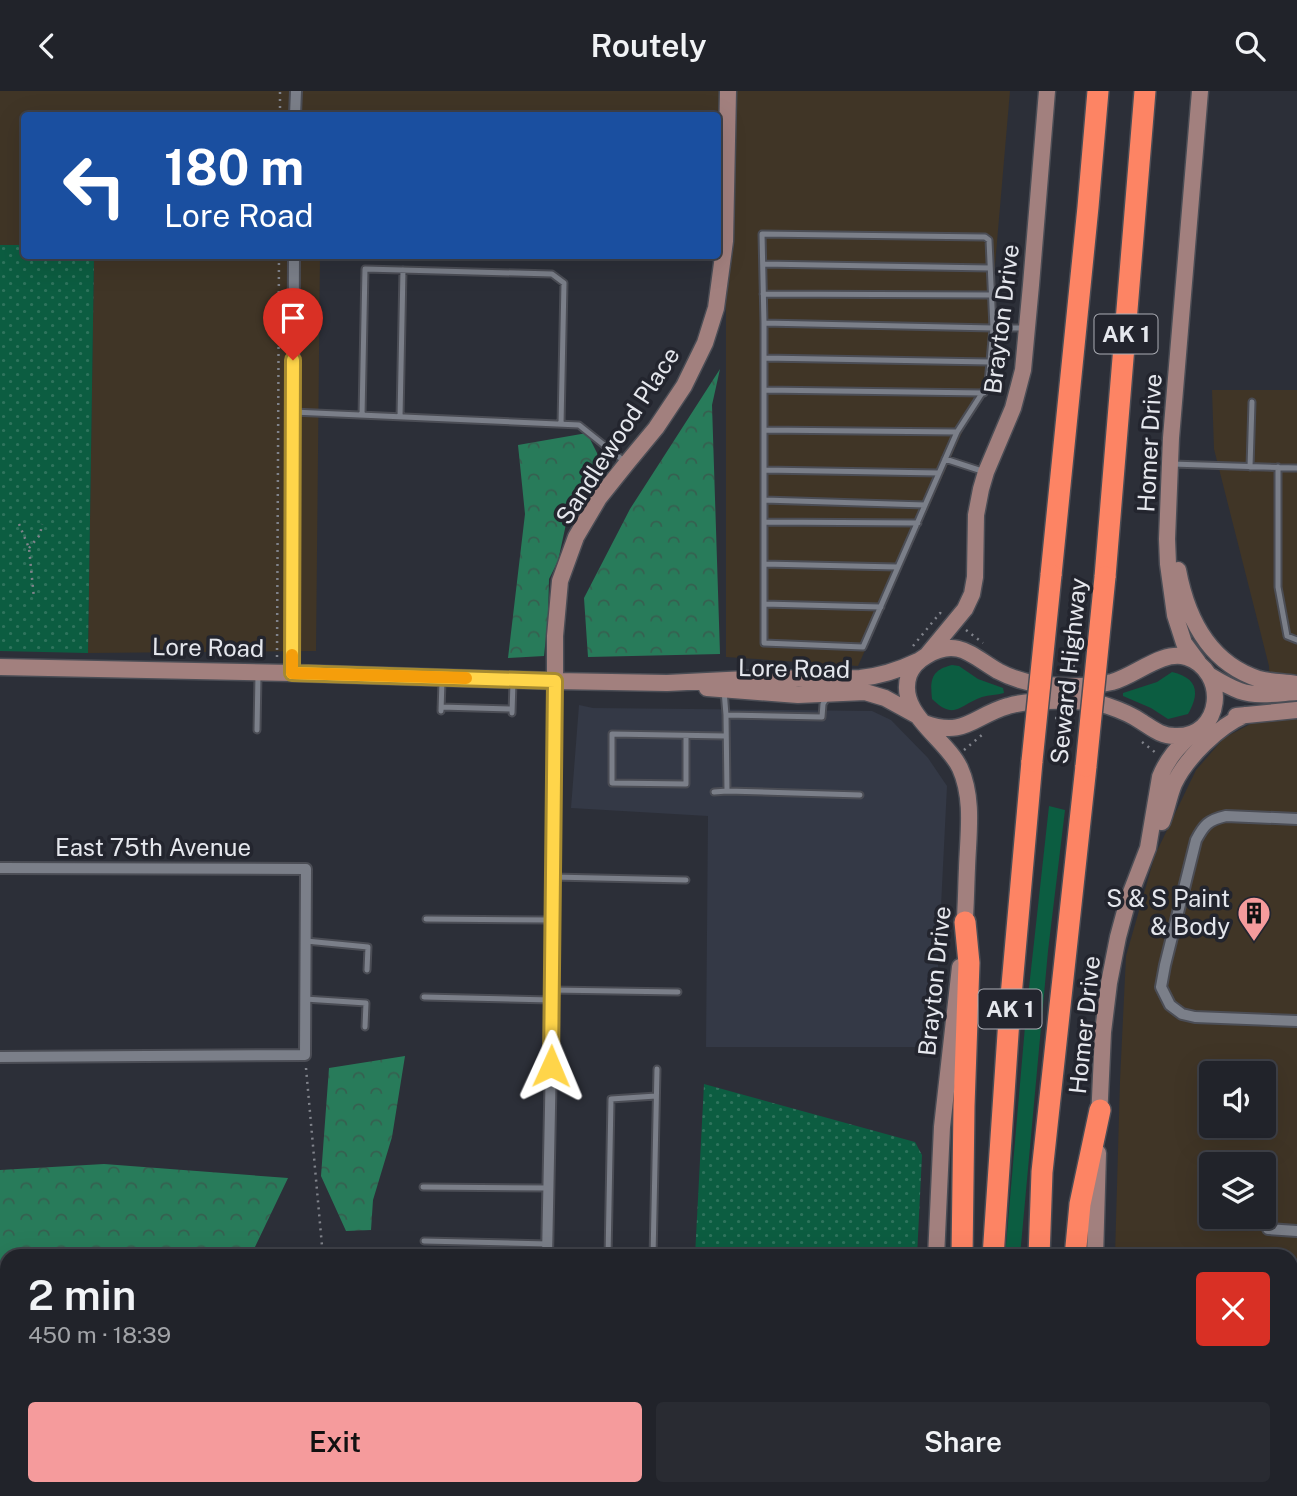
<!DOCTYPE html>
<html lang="en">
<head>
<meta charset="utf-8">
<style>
	body { margin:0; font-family:"Public Sans",sans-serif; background:#292b32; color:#f1f3f6; height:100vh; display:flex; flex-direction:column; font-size:26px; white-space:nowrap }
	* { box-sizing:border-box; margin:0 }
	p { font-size:23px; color:#a2a4a8 }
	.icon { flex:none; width:38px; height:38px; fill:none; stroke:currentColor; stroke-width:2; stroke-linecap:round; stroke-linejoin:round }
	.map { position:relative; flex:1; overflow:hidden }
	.sheet { position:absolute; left:0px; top:1158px; width:1298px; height:247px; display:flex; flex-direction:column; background:#21232a; border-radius:21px 21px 0 0; box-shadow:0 7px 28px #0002,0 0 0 2px #3e4047 }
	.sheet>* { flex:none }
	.top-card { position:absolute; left:21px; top:21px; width:700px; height:147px; border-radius:7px; box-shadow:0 7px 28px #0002,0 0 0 2px #3e4047; background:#1a4fa0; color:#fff; overflow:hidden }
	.fabs { position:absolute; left:1199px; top:970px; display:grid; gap:14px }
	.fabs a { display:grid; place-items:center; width:77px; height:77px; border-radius:7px; background:#21232a; box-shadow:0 7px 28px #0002,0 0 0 2px #3e4047; font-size:35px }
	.pin { position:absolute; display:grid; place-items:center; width:60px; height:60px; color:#fff; margin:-72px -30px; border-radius:50% 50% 50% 0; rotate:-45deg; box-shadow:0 0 7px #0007 }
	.pin .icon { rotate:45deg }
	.me { position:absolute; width:77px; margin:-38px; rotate:1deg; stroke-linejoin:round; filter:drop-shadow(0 0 5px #0008) }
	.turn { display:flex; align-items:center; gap:24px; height:147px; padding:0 28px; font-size:32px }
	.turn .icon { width:91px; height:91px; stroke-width:2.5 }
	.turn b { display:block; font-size:49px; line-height:60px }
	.round { display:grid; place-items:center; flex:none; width:74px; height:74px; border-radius:7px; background:#292b32 }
	.headline { display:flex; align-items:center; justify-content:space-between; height:119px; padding:0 28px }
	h1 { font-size:42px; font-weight:600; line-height:52px }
	.cta { display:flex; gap:14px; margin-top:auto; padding:14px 28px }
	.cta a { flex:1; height:80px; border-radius:7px; background:#f59b9c; color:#111; font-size:28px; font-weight:600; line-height:80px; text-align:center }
	.cta a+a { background:#292b32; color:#f1f3f6 }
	header { display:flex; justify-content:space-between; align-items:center; height:91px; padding:0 28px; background:#21232a; font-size:32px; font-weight:600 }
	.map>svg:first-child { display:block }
</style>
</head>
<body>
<header><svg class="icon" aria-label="back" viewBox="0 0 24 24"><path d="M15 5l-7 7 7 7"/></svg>Routely<svg class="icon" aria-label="search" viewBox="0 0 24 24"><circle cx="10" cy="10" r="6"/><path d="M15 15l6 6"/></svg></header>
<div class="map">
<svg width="1297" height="1405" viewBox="0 0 1297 1405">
	<defs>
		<pattern id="forest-crowns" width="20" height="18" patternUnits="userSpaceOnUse" patternTransform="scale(1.75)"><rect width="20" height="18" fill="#287b5a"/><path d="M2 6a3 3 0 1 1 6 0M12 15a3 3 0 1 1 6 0" fill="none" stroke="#366050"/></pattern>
		<pattern id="park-dots" width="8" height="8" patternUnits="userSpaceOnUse" patternTransform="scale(1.75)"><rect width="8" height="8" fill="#0c5d41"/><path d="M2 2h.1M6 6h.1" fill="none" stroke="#2f745d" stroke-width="1.8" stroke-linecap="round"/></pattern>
	</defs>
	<rect width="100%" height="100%" fill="#2c2f38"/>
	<!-- built -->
	<path fill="#343946" d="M 579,614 L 593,617 L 872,620 L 891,629 L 928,667 L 947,695 L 934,956 L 706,956 L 708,725 L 571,717 Z"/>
	<!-- industrial -->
	<path fill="#403526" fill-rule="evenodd" d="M 0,0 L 1010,0 L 985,290 L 858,575 L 726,566 L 726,159 L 718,159 L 718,24 L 24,24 L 24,154 L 0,154 Z
		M 94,165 L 320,165 L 316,560 L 88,562 Z
		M 1212,299 L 1297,299 L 1297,1405 L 1114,1405 L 1114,1398 L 1292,1398 L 1292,1166 L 1115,1165 L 1120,990 L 1126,865 L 1155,764 L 1196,679 L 1224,647 L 1271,622 L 1269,575 L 1214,358 ZM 1211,982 L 1264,982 L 1264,1034 L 1211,1034 ZM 1211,1073 L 1264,1073 L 1264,1125 L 1211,1125 Z"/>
	<!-- green -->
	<path fill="#0c5d41" d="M 952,574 L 959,575 L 978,588 L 1003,597 L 1004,602 C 997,604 989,604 982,606 C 959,614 955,630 932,608 C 930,589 931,579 952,574 Z
		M 1172,581 C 1198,587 1200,602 1188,623 L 1168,628 L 1151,617 L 1123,605 L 1123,602 L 1157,591 Z
		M 1049,715 L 1065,719 L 1048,860 L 1020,1165 L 1005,1165 L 1026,924 Z"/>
	<!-- forest -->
	<path fill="url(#forest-crowns)" d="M 720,278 L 712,314 L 720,563 L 588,566 L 584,507 L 630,418 Z
		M 587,342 L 603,374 L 566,433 L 558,470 L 549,488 L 548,526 L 544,565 L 508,567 L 525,423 L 518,354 Z
		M 405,965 L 392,1046 L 373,1109 L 371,1139 L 346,1140 L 321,1085 L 329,977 Z
		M 104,1073 L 288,1087 L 254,1158 L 196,1166 L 7,1166 L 7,1181 L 0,1181 L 0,1079 Z
		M 0,1235 L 7,1235 L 7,1326 L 0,1326 Z"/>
	<!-- park -->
	<path fill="url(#park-dots)" d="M 0,154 L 24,154 L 24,164 L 94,165 L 88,562 L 0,560 Z
		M 704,993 L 915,1051 L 922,1064 L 917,1165 L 695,1165 Z
		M 560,1398 L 697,1398 L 696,1405 L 559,1405 Z"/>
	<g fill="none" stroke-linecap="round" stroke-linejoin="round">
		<defs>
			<path id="lane" d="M 763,173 L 990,177
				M 763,203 L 991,204
				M 764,232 L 762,143 L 985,146 L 989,149 L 993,237 L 988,293 L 957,341 L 863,556 L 764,552 L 764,232 L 993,237 L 1024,237
				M 764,267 L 990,271
				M 764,299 L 984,302
				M 293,321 L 579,334 L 624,370
				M 362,324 L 365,178 L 552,183 L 564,192 L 561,333
				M 400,326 L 403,179
				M 764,339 L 957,341
				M 945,368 L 985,381
				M 1172,373 L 1297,377
				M 1250,376 L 1252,311
				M 1278,376 L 1278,496 L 1287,545 L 1297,549
				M 764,379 L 939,382
				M 764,409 L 925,414
				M 764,431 L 918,432
				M 764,473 L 897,476
				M 764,513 L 881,516
				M 441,616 L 512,618
				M 441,620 L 442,590
				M 512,622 L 513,591
				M 726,624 L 822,626 L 823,613 L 828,605
				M 257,639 L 258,584
				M 686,645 L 686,693 L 612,692 L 612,643 L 725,645
				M 727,700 L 860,704
				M 714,701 L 727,700 L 726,624 L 724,599
				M 553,786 L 686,789
				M 426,828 L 552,829
				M 306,850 L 368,856 L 367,879
				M 552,899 L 678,901
				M 424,906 L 551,909
				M 305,908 L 366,912 L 365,936
				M 423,1096 L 549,1097
				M 424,1150 L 548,1153
				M 608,1166 L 611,1008 L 656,1005
				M 653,1166 L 657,978"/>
			<path id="street" d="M 295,24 L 296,0
				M 292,582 L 294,164
				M 1297,728 L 1226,725 C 1208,729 1204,734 1196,749 L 1165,874 L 1161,896 L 1170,914 L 1182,923 L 1195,926 L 1297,930
				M 0,777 L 306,778 L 305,964 L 0,966
				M 1268,1138 L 1297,1140
				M 547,1166 L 551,968 L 555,590
				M 1292,1353 L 1297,1353
				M 542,1405 L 542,1398"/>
			<path id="secondary" d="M 1178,479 C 1187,527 1209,572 1259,588 C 1271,591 1284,591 1297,593
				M 927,564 L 965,518 L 972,503 L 975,486 L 976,424 L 981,398 L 986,381 L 1013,317 L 1023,279 L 1031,194 L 1047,0
				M 1198,571 L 1184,552 L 1175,524 L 1168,473 L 1167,448 L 1171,347 L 1200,0
				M 0,576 L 292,582 L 555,590 L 667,592 L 747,588 L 860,587 C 881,585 899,579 918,570
				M 1209,584 C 1219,590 1229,596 1240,600 C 1257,606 1279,602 1297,601
				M 555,590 L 555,545 L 560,490 L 576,446 L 599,407 L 627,372 L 656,337 L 684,295 L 705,252 L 716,217 L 725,150 L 728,0
				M 707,597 L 798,604 L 865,601 L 885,607 L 916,624
				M 1236,625 L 1297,619
				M 924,632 C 965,647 973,625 1008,615 C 1030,608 1087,608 1108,615 C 1120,619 1132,624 1142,631 C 1153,638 1161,645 1175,645 C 1223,647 1229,580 1186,566 C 1162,559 1135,585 1112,591 C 1089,596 1061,596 1038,593 C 1024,591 1011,587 998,580 C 972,565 958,546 926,565 C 919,569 912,576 909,584 C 896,622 946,647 960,677 C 974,708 968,744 967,777 C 966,798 966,819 964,840
				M 1162,731 C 1167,718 1169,705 1174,693 C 1186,667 1219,635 1245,624
				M 1099,1029 L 1103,941 L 1109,892 L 1118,846 L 1128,809 L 1148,757 L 1160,686 C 1167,668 1178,656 1192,643
				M 936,1166 L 942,1036 L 960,876
				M 1095,1166 L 1098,1062
				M 925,1405 L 925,1398
				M 1087,1405 L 1087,1398"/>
			<path id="highway" d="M 1051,484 L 1088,116 L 1098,0
				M 1105,486 L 1145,0
				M 962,1166 L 964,1015 L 969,872 L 965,831
				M 993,1166 L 1009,928 L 1032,670
				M 1039,1166 L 1042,1081 L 1086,675
				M 1075,1166 L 1080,1113 L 1100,1019
				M 963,1398 L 963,1405
				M 979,1405 L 979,1398
				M 1033,1405 L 1033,1398
				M 1055,1405 L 1056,1398"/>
		</defs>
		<!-- lane casing -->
		<use href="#lane" stroke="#4b4d55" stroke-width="9"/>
		<!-- street casing -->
		<use href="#street" stroke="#4b4d55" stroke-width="14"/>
		<!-- secondary casing -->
		<use href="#secondary" stroke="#4b4d55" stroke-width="19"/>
		<!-- highway casing -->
		<use href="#highway" stroke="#4b4d55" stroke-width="24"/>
		<!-- path -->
		<path stroke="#80838b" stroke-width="2.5" stroke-dasharray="2 5" stroke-linecap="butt" d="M 280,24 L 280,0
			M 19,433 L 29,457 L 34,507
			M 29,457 L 40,444 L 42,433
			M 966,539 L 983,552
			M 913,555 L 940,522 L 943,524
			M 277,566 L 279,164
			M 1059,576 L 1077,575
			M 1055,627 L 1072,628
			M 1142,651 L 1156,662
			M 964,659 L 983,643
			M 306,977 L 323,1166
			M 0,1200 L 7,1200"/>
		<!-- lane -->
		<use href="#lane" stroke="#7b7f89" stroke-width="5"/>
		<!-- street -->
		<use href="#street" stroke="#7b7f89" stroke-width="10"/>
		<!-- secondary -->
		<use href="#secondary" stroke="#a2807e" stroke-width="16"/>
		<!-- highway -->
		<use href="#highway" stroke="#fd8464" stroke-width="21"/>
		<defs>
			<path id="highway-bridge" d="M 1032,670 L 1051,484
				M 1086,675 L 1105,486"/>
		</defs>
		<!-- highway-bridge casing -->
		<use href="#highway-bridge" stroke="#4b4d55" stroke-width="24" stroke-linecap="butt"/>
		<!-- highway-bridge -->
		<use href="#highway-bridge" stroke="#fd8464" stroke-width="21"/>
	</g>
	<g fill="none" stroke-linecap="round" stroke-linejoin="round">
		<defs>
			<path id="route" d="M 293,269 L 292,582 L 555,590 L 551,975"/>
		</defs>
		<!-- route casing -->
		<use href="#route" stroke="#a68a30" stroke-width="18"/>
		<!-- route -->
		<use href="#route" stroke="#ffd54a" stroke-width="12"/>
		<!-- slow -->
		<path stroke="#f59e0b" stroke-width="12" d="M 292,564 L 292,582 L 466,587"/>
	</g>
	<!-- icons -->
	<defs>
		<symbol id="building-pin" viewBox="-11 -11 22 30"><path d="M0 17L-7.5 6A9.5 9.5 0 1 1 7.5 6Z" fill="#f59b9c" stroke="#23252e"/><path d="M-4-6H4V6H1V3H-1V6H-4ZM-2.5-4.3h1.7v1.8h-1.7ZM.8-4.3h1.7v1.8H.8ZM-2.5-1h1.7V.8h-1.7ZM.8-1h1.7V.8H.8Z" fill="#111"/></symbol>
	</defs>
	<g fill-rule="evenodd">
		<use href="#building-pin" x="1235" y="803" width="38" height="52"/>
	</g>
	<g text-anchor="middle" stroke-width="7" stroke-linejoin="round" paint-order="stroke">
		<!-- shield labels -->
		<g fill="#23252e" stroke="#abadb4" stroke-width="2">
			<rect x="1094.5" y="223.5" width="63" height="39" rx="5"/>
			<rect x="978.5" y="898.5" width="63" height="39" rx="5"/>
		</g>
		<g font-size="23" font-weight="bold" fill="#e5e7ed">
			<text x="1126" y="251">AK 1</text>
			<text x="1010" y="926">AK 1</text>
		</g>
		<!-- street labels -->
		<g font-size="24" fill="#e5e7ed" stroke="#23252e">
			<text transform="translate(1002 228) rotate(-83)" y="8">Brayton Drive</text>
			<text transform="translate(618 345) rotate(-57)" y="8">Sandlewood Place</text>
			<text transform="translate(1150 352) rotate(-87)" y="8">Homer Drive</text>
			<text transform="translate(208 557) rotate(1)" y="8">Lore Road</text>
			<text transform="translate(794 578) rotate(1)" y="8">Lore Road</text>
			<text transform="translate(1069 580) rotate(-84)" y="8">Seward Highway</text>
			<text x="153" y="765">East 75th Avenue</text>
			<text transform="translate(935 890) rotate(-84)" y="8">Brayton Drive</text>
			<text transform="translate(1085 934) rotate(-84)" y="8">Homer Drive</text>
		</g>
		<!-- poi labels -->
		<g font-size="24" fill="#e5e7ed" stroke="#23252e" text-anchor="end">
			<text x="1230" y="816">S &amp; S Paint<tspan x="1230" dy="28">&amp; Body</tspan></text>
		</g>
	</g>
</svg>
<div class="fabs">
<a><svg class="icon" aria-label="sound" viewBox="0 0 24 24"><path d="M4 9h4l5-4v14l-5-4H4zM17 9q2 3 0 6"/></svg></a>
<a><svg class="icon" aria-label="layers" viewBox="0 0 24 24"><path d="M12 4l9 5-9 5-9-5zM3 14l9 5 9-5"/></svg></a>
</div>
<div class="pin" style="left:293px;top:269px;background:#d93025"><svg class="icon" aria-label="arrive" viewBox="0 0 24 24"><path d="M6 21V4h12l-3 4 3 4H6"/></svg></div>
<svg class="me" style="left:551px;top:975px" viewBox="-20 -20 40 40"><path d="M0-17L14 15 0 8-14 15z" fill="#ffd54a" stroke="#fff" stroke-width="4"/></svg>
<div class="top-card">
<div class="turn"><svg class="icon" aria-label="left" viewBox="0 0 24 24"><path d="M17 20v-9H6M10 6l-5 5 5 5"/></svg><div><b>180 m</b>Lore Road</div></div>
</div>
<section class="sheet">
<div class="headline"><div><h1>2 min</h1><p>450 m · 18:39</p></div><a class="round" style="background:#d93025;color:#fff"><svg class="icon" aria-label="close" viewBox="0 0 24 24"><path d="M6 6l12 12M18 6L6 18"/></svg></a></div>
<div class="cta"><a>Exit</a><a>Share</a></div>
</section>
</div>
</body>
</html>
